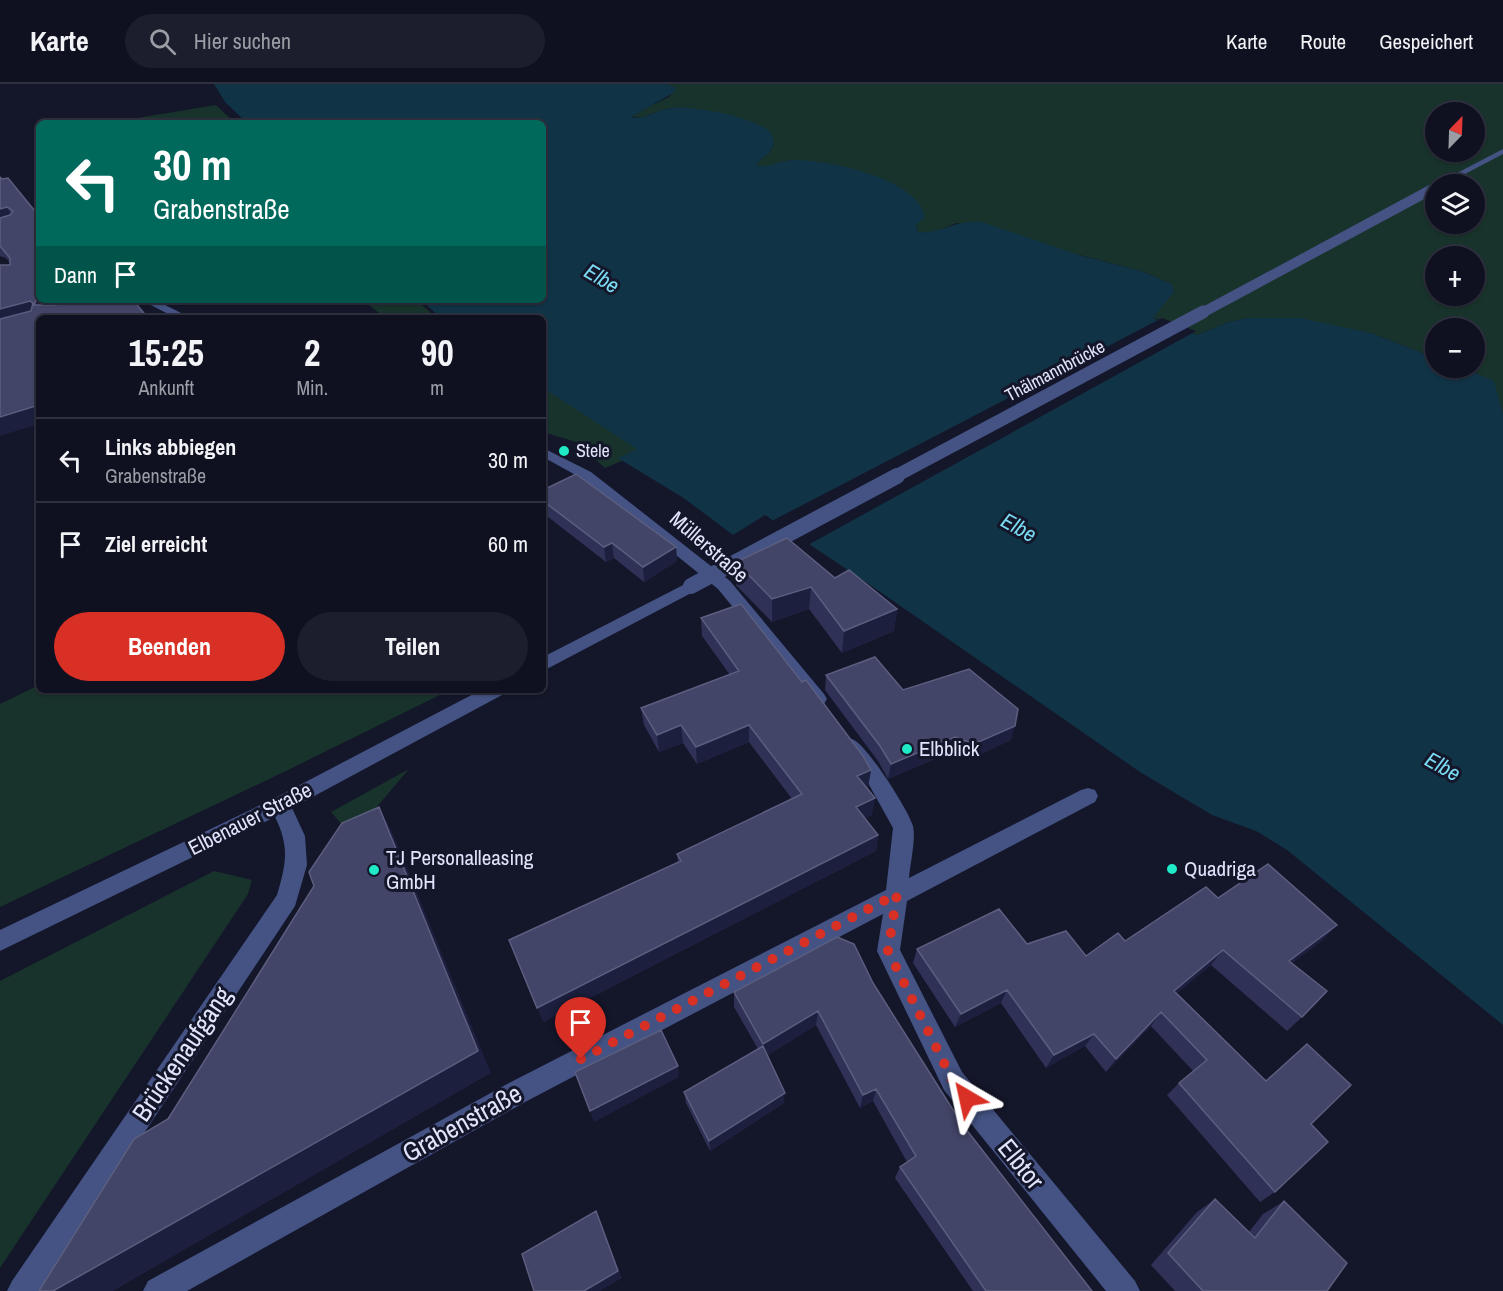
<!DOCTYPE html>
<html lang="de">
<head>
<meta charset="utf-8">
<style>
	body { margin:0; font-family:"Archivo Narrow",sans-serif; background:#1d1e2d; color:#f1f3f6; height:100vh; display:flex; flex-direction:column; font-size:22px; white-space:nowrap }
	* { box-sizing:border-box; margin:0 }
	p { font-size:20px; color:#9b9da5 }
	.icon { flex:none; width:33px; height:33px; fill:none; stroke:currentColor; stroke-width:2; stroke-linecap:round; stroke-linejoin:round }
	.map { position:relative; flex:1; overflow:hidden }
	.side { position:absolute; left:36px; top:231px; width:510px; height:378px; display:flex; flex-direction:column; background:#0f1020; border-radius:9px; box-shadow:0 2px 4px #0004,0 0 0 2px #2f303e }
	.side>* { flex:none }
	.guide { position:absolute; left:36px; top:36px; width:510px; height:183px; border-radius:9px; box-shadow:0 2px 4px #0004,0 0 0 2px #2f303e; background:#00695c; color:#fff; overflow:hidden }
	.needle { width:39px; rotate:23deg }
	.buttons { position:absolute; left:1425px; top:18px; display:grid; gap:12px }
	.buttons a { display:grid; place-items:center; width:60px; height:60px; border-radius:50%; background:#0f1020; box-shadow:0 2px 4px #0004,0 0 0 2px #2f303e; font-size:30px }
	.pin { position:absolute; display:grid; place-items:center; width:51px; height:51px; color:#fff; margin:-62px -26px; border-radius:50% 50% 50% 0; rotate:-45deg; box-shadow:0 0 6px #0007 }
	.pin .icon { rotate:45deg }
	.me { position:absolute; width:66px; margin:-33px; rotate:324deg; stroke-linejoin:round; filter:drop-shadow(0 0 4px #0008) }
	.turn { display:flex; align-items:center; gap:21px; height:126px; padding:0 18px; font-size:27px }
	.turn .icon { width:78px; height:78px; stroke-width:2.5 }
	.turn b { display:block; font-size:42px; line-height:51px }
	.then { display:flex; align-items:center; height:57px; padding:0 18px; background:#0003; gap:12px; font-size:22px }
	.eta { display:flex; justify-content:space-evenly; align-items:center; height:102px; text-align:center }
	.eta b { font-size:36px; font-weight:700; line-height:42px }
	.cta { display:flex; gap:12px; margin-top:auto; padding:12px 18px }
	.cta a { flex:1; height:69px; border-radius:36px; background:#d93025; color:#fff; font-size:24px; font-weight:700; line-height:69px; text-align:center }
	.cta a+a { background:#1d1e2d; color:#f1f3f6 }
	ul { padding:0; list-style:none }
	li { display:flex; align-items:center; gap:18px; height:84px; padding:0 18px; border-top:2px solid #2f303e }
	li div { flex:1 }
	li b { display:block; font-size:22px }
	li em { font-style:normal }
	header { display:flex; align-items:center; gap:36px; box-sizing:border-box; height:84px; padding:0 30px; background:#0f1020; border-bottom:2px solid #2f303e }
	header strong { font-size:28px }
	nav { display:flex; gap:33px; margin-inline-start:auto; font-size:21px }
	.search { width:420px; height:54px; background:#1d1e2d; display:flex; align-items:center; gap:15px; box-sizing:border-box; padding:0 21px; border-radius:33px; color:#9b9da5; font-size:22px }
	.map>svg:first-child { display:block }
</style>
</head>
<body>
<header>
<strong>Karte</strong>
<div class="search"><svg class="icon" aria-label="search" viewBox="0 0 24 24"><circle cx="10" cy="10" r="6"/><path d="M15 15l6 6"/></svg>Hier suchen</div>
<nav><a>Karte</a><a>Route</a><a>Gespeichert</a></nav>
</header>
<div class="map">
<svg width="1503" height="1207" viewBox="0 0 1503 1207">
	<rect width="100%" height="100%" fill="#14162a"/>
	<!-- green -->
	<path fill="#18332b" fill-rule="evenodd" d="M 666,0 L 1503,0 L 1503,330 L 1475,287 L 1464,284 L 1474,284 L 1474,244 L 1436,244 L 1435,274 L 1371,249 L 1270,235 L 1247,234 L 1229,238 L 1197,251 L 1152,233 L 1172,200 L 1141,187 L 957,139 L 932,149 L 918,148 L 916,141 L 791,76 L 767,83 L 758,82 L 757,79 L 769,69 L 774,60 L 668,24 L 641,34 L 630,32 L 669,13 L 676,4 ZM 1436,28 L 1474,28 L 1474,68 L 1436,68 ZM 1436,100 L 1474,100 L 1474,140 L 1436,140 ZM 1436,172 L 1474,172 L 1474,212 L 1436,212 Z
		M 216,21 L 235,39 L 107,39 Z
		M 363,216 L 416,216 L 437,234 L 369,234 L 379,229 Z
		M 543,301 L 648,366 L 605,384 L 576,358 L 543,348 Z
		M 39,601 L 39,606 L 450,606 L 290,685 L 0,823 L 0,620 Z
		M 409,685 L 352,752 L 331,728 Z
		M 214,787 L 252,796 L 248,810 L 0,1184 L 0,897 Z"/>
	<!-- water -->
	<path fill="#113346" d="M 214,0 L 666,0 L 676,4 L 675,8 L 631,33 C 645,37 657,25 671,24 C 692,21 753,33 769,47 C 773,51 773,55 774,60 L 769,69 L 757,79 L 758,82 C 771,83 782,76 794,76 C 828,76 918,94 925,133 L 916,141 L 918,148 C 941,150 958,135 982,138 L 1079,171 L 1141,187 L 1172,200 L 1174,208 L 1153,234 L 1197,251 L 1229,238 L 1247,234 L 1300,234 L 1371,249 L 1435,274 L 1436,284 L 1464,284 L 1494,297 L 1503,330 L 1503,941 L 1287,766 L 1256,747 L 1212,731 L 1140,688 L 863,496 L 765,431 L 733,451 L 685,415 L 618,374 L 637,365 L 543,304 L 543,234 L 441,234 L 421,216 L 543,216 L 543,39 L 247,39 L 225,18 Z"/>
	<!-- pier -->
	<path fill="#14162a" d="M 1162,234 L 1196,247 L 806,462 L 770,438 Z"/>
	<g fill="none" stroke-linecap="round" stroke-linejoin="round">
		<!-- minor -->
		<path fill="#445384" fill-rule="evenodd" d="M 1503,65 L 1503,70 L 1446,100 L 1436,100 Z
			M 141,216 L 155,216 L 191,234 L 176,234 Z
			M 543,364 L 591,388 L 730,497 L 824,610 L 827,615 L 824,620 L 818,622 L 812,620 L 718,505 L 581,394 L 543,373 Z
			M 691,497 L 697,498 L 699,502 L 697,506 L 543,587 L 543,573 Z
			M 481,606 L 505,606 L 502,611 L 292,724 L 305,752 L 307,781 L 295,822 L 39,1207 L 7,1207 L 12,1197 L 277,811 C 286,780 290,763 275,733 L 0,867 L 0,846 L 273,715 Z
			M 852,655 C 866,659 909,727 913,742 C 916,755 910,781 909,794 L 1081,706 L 1088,704 L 1095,706 L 1098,712 L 1095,718 L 907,817 L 900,866 L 962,988 L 1135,1197 L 1140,1207 L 1106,1207 L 944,1006 L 877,867 L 883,830 L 527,1017 L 187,1207 L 143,1207 L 148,1197 L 509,999 L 886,806 L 893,744 L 862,688 L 842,662 L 845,657 Z"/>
		<!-- minor-bridge-far2 -->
		<path stroke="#445384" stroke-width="10" d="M 1200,230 L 1436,103"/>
		<!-- minor-bridge-far1 -->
		<path stroke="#445384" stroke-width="13" d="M 894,393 L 1203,228"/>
		<!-- minor-bridge -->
		<path stroke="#445384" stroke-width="16" d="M 691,502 L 897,392"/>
	</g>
	<!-- wall -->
	<path fill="#2f3256" d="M 0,93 L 2,95 L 8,94 L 39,216 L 0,352 L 10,179 L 6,174 L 0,172 Z
		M 543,406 L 676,463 L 677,477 L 644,498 L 614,474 L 606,478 L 543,429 Z
		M 736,478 L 835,494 L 897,525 L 894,547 L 842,569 L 809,525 L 772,538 L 736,501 Z
		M 701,534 L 871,686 L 868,703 L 867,704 L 872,731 L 865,734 L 878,751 L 876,767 L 543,938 L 678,778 L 677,770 L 792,715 L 749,658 L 697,680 L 683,659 L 659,668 L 644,641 L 641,624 L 730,591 L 702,552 Z
		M 826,591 L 903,606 L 1011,656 L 970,675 L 951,668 L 888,695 L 878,677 L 825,606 Z
		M 1218,814 L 1323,856 L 1292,879 L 1302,933 L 1287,947 L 1211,881 L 1177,909 L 1266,997 L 1307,960 L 1311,1040 L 1275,1108 L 1260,1118 L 1167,1011 L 1179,999 L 1193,987 L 1151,942 L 1106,988 L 1085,962 L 1046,984 L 1001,919 L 955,943 L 913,879 L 917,865 L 1027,860 L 1086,872 L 1125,857 Z
		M 873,899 L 962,1040 L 1092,1207 L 973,1207 L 895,1094 L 900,1083 L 907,1078 L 873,1017 L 860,1024 L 816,941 L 768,971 L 784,1019 L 710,1067 L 686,1019 L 684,1008 L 758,965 L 734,923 L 734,908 Z
		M 1215,1115 L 1249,1148 L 1263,1130 L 1284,1117 L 1327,1207 L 1175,1207 L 1151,1181 L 1197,1128 Z"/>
	<!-- shaded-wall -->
	<path fill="#1c1f3d" d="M 7,123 L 14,136 L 0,140 L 0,125 Z
		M 39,214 L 39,216 L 96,216 L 45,230 L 34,221 L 37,215 Z
		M 30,217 L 38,232 L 0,242 L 0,225 Z
		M 39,321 L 39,340 L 0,352 L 0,333 Z
		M 612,459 L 614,474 L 606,478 L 604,463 Z
		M 676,463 L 677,477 L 644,498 L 643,483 Z
		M 811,503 L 809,525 L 772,538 L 772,515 Z
		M 897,525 L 894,547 L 842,569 L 844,547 Z
		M 681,641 L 683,659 L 659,668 L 657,651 Z
		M 749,641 L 749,658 L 697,680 L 696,663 Z
		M 1015,642 L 1011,656 L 970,675 L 974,660 Z
		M 955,653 L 951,668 L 888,695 L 891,680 Z
		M 871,686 L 868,703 L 855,709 L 857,692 Z
		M 875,714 L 872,731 L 854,740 L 856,723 Z
		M 379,723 L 393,750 L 491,989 L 113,1207 L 53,1207 Z
		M 878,751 L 876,767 L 543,938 L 537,924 Z
		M 1337,841 L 1323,856 L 1276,891 L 1289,877 Z
		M 1223,866 L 1211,881 L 1164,920 L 1174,907 Z
		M 1007,906 L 1001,919 L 955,943 L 961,930 Z
		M 818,927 L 816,941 L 763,974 L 763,960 Z
		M 1161,928 L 1151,942 L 1106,988 L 1116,975 Z
		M 1094,950 L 1085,962 L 1046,984 L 1054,971 Z
		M 678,982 L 679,993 L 594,1038 L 590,1027 Z
		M 876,1005 L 873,1017 L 860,1024 L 863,1011 Z
		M 785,1009 L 784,1019 L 710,1067 L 709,1057 Z
		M 596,1127 L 600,1136 L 622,1194 L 600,1207 L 584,1207 Z"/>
	<!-- building -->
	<path fill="#424567" stroke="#5b5e7f" stroke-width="1.5" d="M 0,93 L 2,95 L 8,94 L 39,132 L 39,214 L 37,215 L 34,221 L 55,221 L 73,216 L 133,216 L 148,234 L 39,234 L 39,321 L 0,333 L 0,235 L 31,227 L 33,219 L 30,217 L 0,225 L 0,181 L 10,181 L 10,174 L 0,162 L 0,134 L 10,131 L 13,127 L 7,123 L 0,125 Z
		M 576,390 L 676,463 L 643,483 L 612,459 L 604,463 L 543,417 L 543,406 Z
		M 787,454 L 835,494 L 849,486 L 897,525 L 844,547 L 811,503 L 772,515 L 736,478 Z
		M 741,520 L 802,598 L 806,596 L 863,672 L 871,686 L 857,692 L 875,714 L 856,723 L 878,751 L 537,924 L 509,856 L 681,777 L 677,770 L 802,710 L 749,641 L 696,663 L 681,641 L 657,651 L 641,624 L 739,587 L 701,534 Z
		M 875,573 L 903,606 L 969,585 L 1018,625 L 1015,642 L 974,660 L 955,653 L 891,680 L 880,662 L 826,591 Z
		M 379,723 L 478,967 L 53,1207 L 39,1207 L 134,1055 L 168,1035 L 314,802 L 309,788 L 342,739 Z
		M 1268,780 L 1337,841 L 1289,877 L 1327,907 L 1302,933 L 1223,866 L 1174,907 L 1266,997 L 1307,960 L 1351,1001 L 1311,1040 L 1328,1058 L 1275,1108 L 1179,999 L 1207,976 L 1161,928 L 1116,975 L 1094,950 L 1054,971 L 1007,906 L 961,930 L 917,865 L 999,825 L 1027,860 L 1066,847 L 1086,872 L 1118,849 L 1125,857 L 1206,803 L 1218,814 Z
		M 837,853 L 854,860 L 873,899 L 962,1040 L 1092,1207 L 986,1207 L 900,1083 L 916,1072 L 876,1005 L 863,1011 L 818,927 L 763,960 L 734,908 Z
		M 661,946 L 678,982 L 590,1027 L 575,988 Z
		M 763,962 L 785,1009 L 709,1057 L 684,1008 Z
		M 1215,1115 L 1255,1154 L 1284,1117 L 1347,1179 L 1327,1207 L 1203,1207 L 1168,1169 Z
		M 596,1127 L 618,1187 L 584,1207 L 534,1207 L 522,1170 Z"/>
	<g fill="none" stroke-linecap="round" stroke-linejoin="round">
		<!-- route -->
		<path stroke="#d93025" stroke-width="10" stroke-dasharray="0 18" d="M 581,975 L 897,810 L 888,867 L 953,997 L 967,1014"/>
	</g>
	<!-- markers -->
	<g fill="#1fe9c6" stroke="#14162a" stroke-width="2">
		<circle cx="564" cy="367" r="6"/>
		<circle cx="907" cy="665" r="6"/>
		<circle cx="1172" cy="785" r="6"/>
		<circle cx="374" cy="786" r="6"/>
	</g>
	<g text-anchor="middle" stroke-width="6" stroke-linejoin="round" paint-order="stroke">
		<!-- far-street labels -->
		<g font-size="18" fill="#e0e4fc" stroke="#14162a">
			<text transform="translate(1055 287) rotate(-28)" y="6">Thälmannbrücke</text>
		</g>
		<!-- far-poi labels -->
		<g font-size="18" fill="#e0e4fc" stroke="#14162a" text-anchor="start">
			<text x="576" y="373">Stele</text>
		</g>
		<!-- street labels -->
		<g font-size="21" fill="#e0e4fc" stroke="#14162a">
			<text transform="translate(709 463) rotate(41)" y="7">Müllerstraße</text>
			<text transform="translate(250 735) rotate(-27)" y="7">Elbenauer Straße</text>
		</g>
		<!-- poi labels -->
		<g font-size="21" fill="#e0e4fc" stroke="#14162a" text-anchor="start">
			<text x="919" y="672">Elbblick</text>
			<text x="386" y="781">TJ Personalleasing<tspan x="386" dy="24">GmbH</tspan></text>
			<text x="1184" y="792">Quadriga</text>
		</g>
		<!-- water labels -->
		<g font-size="22" font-style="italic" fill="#79daf2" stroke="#14162a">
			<text transform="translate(602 194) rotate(31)" y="8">Elbe</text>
			<text transform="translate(1019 443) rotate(29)" y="8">Elbe</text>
			<text transform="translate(1443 682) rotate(29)" y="8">Elbe</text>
		</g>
		<!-- near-street labels -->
		<g font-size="26" fill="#e0e4fc" stroke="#14162a">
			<text transform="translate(182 970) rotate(-56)" y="9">Brückenaufgang</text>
			<text transform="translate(462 1039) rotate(-29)" y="9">Grabenstraße</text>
			<text transform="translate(1021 1080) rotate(51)" y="9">Elbtor</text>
		</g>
	</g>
</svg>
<div class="buttons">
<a><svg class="needle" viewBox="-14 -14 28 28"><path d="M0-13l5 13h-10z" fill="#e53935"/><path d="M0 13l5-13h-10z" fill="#9b9da5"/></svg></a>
<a><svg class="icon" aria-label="layers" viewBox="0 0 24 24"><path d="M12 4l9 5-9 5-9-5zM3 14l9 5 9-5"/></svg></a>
<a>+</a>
<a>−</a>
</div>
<div class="pin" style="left:581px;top:975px;background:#d93025"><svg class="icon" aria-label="arrive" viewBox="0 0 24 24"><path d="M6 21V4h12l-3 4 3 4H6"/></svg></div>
<svg class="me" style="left:967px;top:1014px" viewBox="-20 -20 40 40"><path d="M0-17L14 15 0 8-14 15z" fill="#d93025" stroke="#fff" stroke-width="4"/></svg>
<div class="guide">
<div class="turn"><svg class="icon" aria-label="left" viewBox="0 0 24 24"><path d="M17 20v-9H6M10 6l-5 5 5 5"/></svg><div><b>30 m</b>Grabenstraße</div></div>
<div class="then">Dann<svg class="icon" aria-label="arrive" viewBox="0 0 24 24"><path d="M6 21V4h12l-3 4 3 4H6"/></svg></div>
</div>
<section class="side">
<div class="eta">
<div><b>15:25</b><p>Ankunft</p></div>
<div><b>2</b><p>Min.</p></div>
<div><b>90</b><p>m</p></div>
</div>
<ul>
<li><svg class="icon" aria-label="left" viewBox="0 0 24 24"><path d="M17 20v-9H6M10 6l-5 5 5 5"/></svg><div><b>Links abbiegen</b><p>Grabenstraße</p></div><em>30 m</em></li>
<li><svg class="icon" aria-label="arrive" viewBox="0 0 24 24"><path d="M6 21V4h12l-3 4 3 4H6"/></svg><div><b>Ziel erreicht</b></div><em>60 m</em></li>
</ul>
<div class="cta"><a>Beenden</a><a>Teilen</a></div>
</section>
</div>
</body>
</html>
